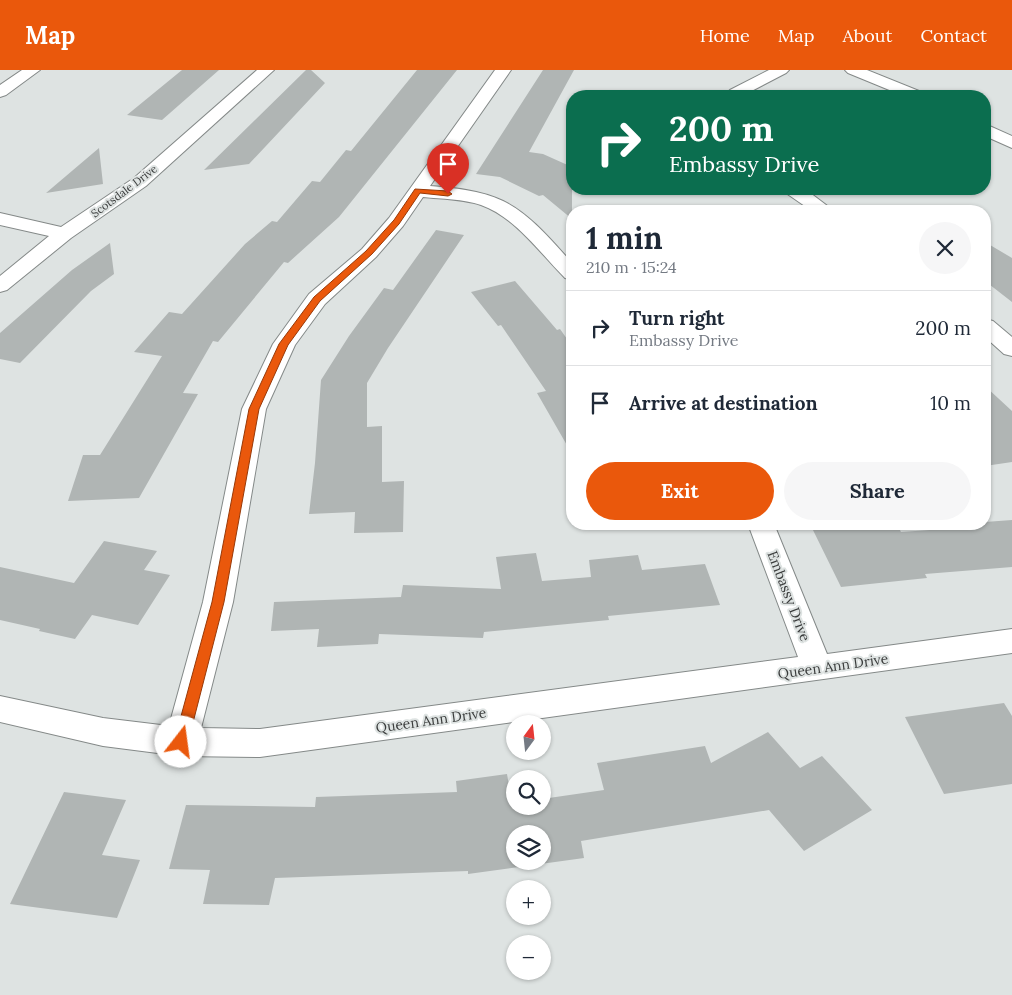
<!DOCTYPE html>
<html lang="en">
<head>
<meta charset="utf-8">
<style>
	body { margin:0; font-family:Lora,serif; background:#f6f6f7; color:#1f2937; height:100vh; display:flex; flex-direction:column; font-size:19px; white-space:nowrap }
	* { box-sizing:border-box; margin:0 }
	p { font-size:16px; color:#747a83 }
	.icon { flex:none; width:28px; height:28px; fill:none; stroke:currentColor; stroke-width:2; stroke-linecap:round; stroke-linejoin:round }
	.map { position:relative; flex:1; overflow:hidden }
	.details { position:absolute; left:566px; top:135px; width:425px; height:325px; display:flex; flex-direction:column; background:#fff; border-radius:20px; box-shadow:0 1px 4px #0004 }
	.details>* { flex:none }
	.guide { position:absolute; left:566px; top:20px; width:425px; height:105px; border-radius:20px; box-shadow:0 1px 4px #0004; background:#0b6e4f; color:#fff; overflow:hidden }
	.needle { width:32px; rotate:15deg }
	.controls { position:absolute; left:506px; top:645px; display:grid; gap:10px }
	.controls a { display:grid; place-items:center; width:45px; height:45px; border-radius:50%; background:#fff; box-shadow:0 1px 4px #0004; font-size:25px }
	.pin { position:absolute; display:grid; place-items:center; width:42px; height:42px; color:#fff; margin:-51px -21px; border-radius:50% 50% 50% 0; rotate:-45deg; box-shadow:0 0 5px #0007 }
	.pin .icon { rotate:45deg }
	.me { position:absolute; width:55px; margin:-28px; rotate:15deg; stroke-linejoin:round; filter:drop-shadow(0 0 4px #0008) }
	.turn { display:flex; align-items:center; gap:18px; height:105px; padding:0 20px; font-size:22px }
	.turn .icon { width:65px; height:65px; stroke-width:2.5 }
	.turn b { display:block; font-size:35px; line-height:42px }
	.round { display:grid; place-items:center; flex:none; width:52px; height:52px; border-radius:26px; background:#f6f6f7 }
	.head { display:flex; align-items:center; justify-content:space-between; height:85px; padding:0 20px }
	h1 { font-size:30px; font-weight:800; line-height:38px }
	.cta { display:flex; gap:10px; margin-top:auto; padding:10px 20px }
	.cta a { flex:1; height:58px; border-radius:30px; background:#ea580c; color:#fff; font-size:20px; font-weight:800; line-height:58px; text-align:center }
	.cta a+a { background:#f6f6f7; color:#1f2937 }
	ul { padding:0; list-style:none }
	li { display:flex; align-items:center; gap:15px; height:75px; padding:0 20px; border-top:1px solid #e0e1e3 }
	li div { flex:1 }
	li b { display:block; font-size:19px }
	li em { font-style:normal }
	header { display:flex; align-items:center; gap:30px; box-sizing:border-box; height:70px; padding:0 25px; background:#ea580c; color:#fff }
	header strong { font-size:24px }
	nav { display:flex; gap:28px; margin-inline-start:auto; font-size:18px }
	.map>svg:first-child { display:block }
</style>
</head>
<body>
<header>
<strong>Map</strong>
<nav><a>Home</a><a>Map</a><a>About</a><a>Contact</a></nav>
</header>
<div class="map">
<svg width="1012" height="925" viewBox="0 0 1012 925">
	<rect width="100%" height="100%" fill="#dee3e2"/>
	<!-- building -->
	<path fill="#b0b5b4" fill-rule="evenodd" d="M 182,0 L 219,0 L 162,50 L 127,45 Z
		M 306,0 L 311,0 L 325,13 L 249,94 L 204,100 Z
		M 417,0 L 457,0 L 339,147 L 288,193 L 284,192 L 218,272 L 213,271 L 183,323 L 198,324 L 139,428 L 68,431 L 83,385 L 100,385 L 162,286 L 134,282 L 169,242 L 182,244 L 245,174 L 272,151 L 277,152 L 312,111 L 320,112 L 346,80 L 351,81 Z
		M 543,0 L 574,0 L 529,82 L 543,84 L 572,97 L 572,149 L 543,125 L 539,126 L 500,107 L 476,104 Z
		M 99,78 L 103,114 L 46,123 Z
		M 436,160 L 464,165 L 388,278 L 367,313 L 367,357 L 382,356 L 382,412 L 404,411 L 403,462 L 354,463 L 355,442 L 309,444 L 315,393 L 321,310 L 349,266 L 384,218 L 393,220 Z
		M 985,172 L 1012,188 L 1012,232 L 985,211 Z
		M 110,173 L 114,204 L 91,221 L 20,293 L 0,289 L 0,263 L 72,200 Z
		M 515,211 L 557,260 L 560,259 L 572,276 L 572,384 L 537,323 L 546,321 L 501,255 L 498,256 L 471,222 Z
		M 985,316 L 1012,341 L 1012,392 L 985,396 Z
		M 1012,450 L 1012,497 L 925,504 L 927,508 L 841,517 L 810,454 L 897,454 L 901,462 L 958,458 L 956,454 L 985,454 L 985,452 Z
		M 104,471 L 157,481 L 144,500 L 170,505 L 138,555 L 92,545 L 75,569 L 39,561 L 40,559 L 0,550 L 0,497 L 74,513 Z
		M 536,483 L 542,511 L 591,507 L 589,490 L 638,485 L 642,500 L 705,494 L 720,535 L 608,546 L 609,550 L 484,562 L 483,568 L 379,564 L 378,574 L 317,577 L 319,559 L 271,561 L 274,532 L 401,527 L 403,515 L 501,519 L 496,487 Z
		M 1004,633 L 1012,646 L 1012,714 L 944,724 L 905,647 Z
		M 768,662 L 800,698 L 822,686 L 872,740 L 804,781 L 769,740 L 581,771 L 584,788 L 468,804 L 468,801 L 275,808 L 269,835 L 203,834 L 210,800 L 169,799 L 186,735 L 315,737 L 316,727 L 457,722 L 456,711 L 507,704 L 512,733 L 515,732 L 515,736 L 542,736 L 542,729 L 604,720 L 597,693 L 705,676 L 711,693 ZM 515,764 L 542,764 L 542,791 L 515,791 Z
		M 64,722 L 126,730 L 102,785 L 140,790 L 117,848 L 10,834 Z"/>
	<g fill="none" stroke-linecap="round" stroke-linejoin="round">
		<defs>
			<path id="minor" d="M 22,0 L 40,0 L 6,25 L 0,27 L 0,15 Z
				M 257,0 L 274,0 L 146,116 L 71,168 L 7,220 L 0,222 L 0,206 L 49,166 L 0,155 L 0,143 L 61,157 L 134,108 Z
				M 495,0 L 511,0 L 430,116 C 454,118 480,120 503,131 C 530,144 552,171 572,193 L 572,210 L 565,208 C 540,183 515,147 481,135 C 463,129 442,129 423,127 L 403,156 L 376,187 L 325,234 L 295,275 L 266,339 L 233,532 L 201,658 L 260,659 L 798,587 L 748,454 L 774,454 L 827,584 L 1012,559 L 1012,583 L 260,687 L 181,686 L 103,676 L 0,652 L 0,626 L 103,648 L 169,656 L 203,532 L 242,339 L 273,274 L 309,224 L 362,179 L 389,148 Z
				M 769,0 L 789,0 L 786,3 L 742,26 L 725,26 L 730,20 Z
				M 845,0 L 867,0 L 924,23 L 926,26 L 904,26 L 848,3 Z
				M 985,54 L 1012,66 L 1012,78 L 985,66 Z
				M 784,119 L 805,119 L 834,141 L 812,141 L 786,123 Z
				M 985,249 L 993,251 L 1012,267 L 1012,286 L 1004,284 L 985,267 Z"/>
		</defs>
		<!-- minor casing -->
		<use href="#minor" stroke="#848988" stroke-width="2"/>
		<!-- minor -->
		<use href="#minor" fill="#fff" fill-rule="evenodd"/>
	</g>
	<!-- route -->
	<path fill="#ea580c" stroke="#983908" d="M 415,119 L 448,121 L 452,124 L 448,126 L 420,123 L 399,154 L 372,184 L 320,231 L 288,275 L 259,339 L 224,532 L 188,672 L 186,676 L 181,677 L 176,676 L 174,672 L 212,532 L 249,339 L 279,274 L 314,227 L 366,181 L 394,150 Z"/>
	<g text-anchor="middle" stroke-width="4" stroke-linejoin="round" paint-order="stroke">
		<!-- far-street labels -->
		<g font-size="11" fill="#3a3c3c" stroke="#dee3e2">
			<text transform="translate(124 121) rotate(-37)" y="4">Scotsdale Drive</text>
		</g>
		<!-- street labels -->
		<g font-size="14" fill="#3a3c3c" stroke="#dee3e2">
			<text transform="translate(789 526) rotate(69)" y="5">Embassy Drive</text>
			<text transform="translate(833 596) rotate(-8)" y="5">Queen Ann Drive</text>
			<text transform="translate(431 650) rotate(-8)" y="5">Queen Ann Drive</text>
		</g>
	</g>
</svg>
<div class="controls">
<a><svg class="needle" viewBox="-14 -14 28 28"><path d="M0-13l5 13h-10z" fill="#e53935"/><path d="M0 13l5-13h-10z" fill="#747a83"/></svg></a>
<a><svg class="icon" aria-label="search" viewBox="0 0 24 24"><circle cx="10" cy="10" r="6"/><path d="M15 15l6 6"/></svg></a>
<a><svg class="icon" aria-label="layers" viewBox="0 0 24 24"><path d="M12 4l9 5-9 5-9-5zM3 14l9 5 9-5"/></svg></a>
<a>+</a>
<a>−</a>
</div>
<div class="pin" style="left:448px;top:124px;background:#d93025"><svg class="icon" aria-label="arrive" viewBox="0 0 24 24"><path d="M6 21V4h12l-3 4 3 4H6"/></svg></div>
<svg class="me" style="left:181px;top:672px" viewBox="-20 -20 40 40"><circle r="19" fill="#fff"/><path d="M0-13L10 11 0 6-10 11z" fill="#ea580c"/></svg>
<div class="guide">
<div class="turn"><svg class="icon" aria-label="right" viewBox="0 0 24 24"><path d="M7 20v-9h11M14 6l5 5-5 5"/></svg><div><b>200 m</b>Embassy Drive</div></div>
</div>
<section class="details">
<div class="head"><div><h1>1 min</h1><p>210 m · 15:24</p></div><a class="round"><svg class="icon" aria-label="close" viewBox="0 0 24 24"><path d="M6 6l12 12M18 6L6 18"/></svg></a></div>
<ul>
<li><svg class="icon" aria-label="right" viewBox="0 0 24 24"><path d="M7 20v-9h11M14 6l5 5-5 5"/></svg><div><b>Turn right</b><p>Embassy Drive</p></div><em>200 m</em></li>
<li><svg class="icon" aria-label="arrive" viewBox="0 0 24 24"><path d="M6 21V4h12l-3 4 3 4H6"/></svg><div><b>Arrive at destination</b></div><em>10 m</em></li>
</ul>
<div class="cta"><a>Exit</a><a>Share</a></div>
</section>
</div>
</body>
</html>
